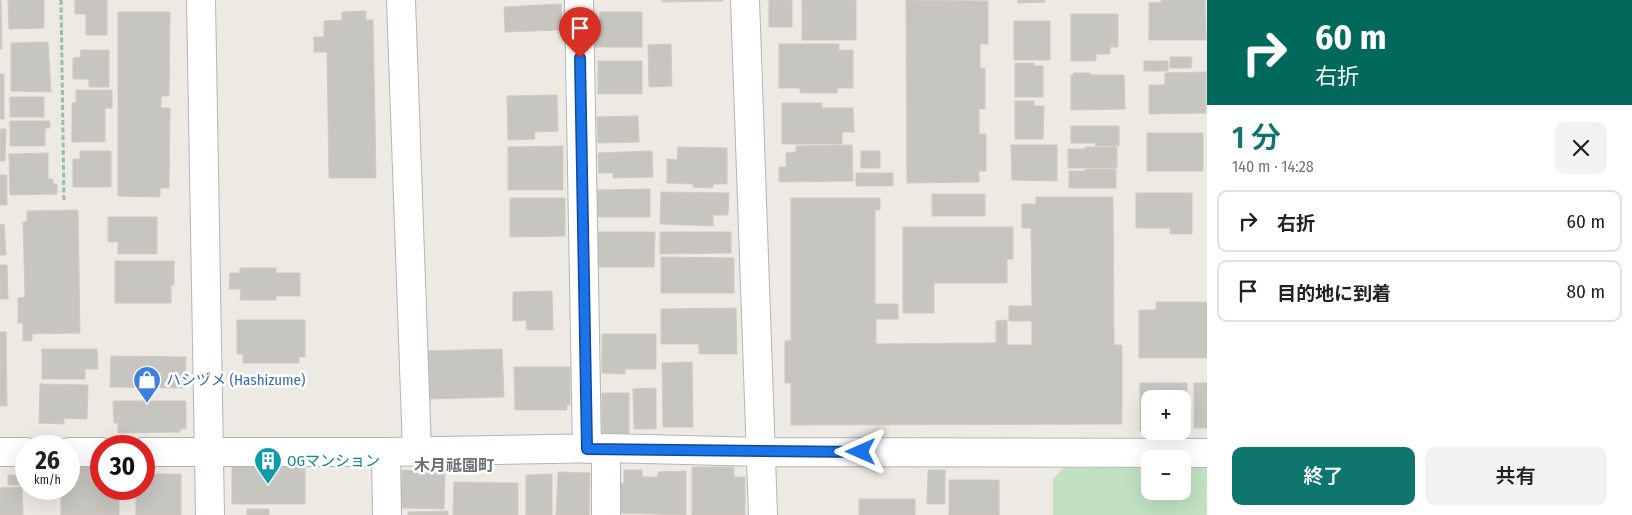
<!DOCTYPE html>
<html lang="ja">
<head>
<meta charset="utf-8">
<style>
	body { margin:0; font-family:"Fira Sans Condensed","Noto Sans JP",sans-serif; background:#f2f2f2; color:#222; height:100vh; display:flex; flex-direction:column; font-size:19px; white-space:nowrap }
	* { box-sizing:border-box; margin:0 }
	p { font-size:16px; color:#767676 }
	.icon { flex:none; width:28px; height:28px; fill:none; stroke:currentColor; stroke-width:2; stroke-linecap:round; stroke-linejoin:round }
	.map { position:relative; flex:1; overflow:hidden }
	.drawer { display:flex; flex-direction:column; background:#fff; width:425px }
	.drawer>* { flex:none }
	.hud { background:#00695c; color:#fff; overflow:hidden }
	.tools { position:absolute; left:1141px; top:390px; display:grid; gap:10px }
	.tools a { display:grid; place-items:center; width:50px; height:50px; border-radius:10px; background:#fff; box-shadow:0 5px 20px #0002; font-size:25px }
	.speed { position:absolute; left:15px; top:435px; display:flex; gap:10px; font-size:25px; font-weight:700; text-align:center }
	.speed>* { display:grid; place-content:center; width:65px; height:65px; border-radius:50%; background:#fff; box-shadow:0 5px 20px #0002; line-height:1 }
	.speed small { font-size:12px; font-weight:400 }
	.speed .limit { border:8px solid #d22; background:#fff; color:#111 }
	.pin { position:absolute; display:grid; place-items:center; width:42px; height:42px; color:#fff; margin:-51px -21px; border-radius:50% 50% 50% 0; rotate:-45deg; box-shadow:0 0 5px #0007 }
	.pin .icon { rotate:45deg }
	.me { position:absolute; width:55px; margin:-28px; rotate:270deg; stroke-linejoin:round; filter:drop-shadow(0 0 4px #0008) }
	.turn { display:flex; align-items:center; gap:18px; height:105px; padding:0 25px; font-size:22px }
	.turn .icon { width:65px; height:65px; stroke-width:2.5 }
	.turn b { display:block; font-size:35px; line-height:42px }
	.round { display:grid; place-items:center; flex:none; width:52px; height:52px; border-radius:10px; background:#f2f2f2 }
	.head { display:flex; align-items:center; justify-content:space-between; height:85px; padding:0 25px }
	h1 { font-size:30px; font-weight:600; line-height:38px; color:#0f766e }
	.cta { display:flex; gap:10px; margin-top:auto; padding:10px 25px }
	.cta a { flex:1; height:58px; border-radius:10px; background:#0f766e; color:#fff; font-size:20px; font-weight:600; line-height:58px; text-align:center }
	.cta a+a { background:#f2f2f2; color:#222 }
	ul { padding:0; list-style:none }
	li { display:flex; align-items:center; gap:15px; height:62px; margin:0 10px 8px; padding:0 15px; border:2px solid #e0e0e0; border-radius:10px }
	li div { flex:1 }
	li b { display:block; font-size:19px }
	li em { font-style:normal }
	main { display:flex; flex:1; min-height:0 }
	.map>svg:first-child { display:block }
</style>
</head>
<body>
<main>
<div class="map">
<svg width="1207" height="515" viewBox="0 0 1207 515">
	<rect width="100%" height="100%" fill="#eceae2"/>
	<!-- green -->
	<path fill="#c1e1c1" d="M 1063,468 L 1150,468 L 1150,491 L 1182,491 L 1183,468 L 1207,468 L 1207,515 L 1053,515 L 1053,479 Z"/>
	<!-- building -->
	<path fill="#c7c5c0" stroke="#d0cbc1" d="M 0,0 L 1,0 L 2,49 L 0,49 Z
		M 8,0 L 44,0 L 44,28 L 9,29 Z
		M 75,0 L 107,0 L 107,35 L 86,35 L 86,14 L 75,14 Z
		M 662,0 L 723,0 L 723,1 L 662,2 Z
		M 769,0 L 792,0 L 792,27 L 769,27 Z
		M 802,0 L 856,0 L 856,40 L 802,40 Z
		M 906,0 L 988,1 L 988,44 L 980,44 L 980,68 L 985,68 L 985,109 L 979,109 L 979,134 L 986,134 L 986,171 L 979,171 L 979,182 L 907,183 Z
		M 1018,0 L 1045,0 L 1045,2 L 1018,3 Z
		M 1161,0 L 1205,0 L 1206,40 L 1149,40 L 1149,3 L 1161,2 Z
		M 561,4 L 562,30 L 505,32 L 504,7 Z
		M 366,11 L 366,20 L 373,20 L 376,178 L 329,178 L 327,52 L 314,52 L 314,37 L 324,37 L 324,21 L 342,20 L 342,12 Z
		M 118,12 L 170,12 L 169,96 L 161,96 L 161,108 L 170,108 L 169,188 L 160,188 L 160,197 L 118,196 Z
		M 600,12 L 642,12 L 642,47 L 592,47 L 592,23 L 600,22 Z
		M 1071,14 L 1118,14 L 1118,47 L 1110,47 L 1110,54 L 1096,54 L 1096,61 L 1071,61 Z
		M 1014,21 L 1050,21 L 1050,60 L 1014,60 Z
		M 48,42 L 51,92 L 11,91 L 11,43 Z
		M 671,44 L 672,86 L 649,87 L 648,45 Z
		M 779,44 L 839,44 L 839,50 L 853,50 L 853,88 L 837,88 L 837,93 L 800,93 L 800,88 L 779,88 Z
		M 80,50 L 109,50 L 109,87 L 89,87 L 89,79 L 73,79 L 73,58 L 81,57 Z
		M 1170,57 L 1192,57 L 1191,68 L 1170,68 Z
		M 598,61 L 642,61 L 642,94 L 598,94 Z
		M 1144,61 L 1168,61 L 1168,71 L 1144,71 Z
		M 1015,63 L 1034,63 L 1034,66 L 1043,66 L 1043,97 L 1015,97 Z
		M 1206,72 L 1206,113 L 1149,114 L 1149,85 L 1165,85 L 1165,73 Z
		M 1073,73 L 1090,73 L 1090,75 L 1124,75 L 1125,109 L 1071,110 L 1071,75 L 1074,75 Z
		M 0,74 L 4,74 L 4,119 L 0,119 Z
		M 76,90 L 112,90 L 112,108 L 105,108 L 105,142 L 72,142 L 72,103 L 76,103 Z
		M 557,95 L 558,131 L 534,132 L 535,139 L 508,140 L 507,96 Z
		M 10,97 L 44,97 L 44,117 L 10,117 Z
		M 1015,101 L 1034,101 L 1034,106 L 1044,106 L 1043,139 L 1015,139 Z
		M 782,103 L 822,103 L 822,108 L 853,108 L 854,132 L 842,132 L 842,144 L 782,144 Z
		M 638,116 L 639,142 L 598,143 L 597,117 Z
		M 10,121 L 50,121 L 50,128 L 45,128 L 45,146 L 10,146 Z
		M 1071,126 L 1119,126 L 1119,146 L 1095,146 L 1095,143 L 1071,143 Z
		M 0,129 L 6,129 L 5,161 L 0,161 Z
		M 1147,133 L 1203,133 L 1203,171 L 1147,171 Z
		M 852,145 L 853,181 L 779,182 L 779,167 L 786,167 L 786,153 L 796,152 L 796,146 Z
		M 1011,145 L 1057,145 L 1057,181 L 1012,180 Z
		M 563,146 L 563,190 L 508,190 L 508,147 Z
		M 678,147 L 727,148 L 727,184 L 713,184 L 713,188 L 693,187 L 693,184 L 667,183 L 667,159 L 677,160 Z
		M 1085,147 L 1117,147 L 1117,168 L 1068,168 L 1068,149 L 1085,149 Z
		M 80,151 L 111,151 L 111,187 L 73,187 L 73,159 L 80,159 Z
		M 652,151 L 653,177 L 613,178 L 613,173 L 599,173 L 598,153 Z
		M 861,151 L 880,151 L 880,168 L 861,168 Z
		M 48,153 L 48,179 L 53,179 L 53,184 L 57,184 L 57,194 L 10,195 L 9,154 Z
		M 1085,169 L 1116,169 L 1116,188 L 1069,188 L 1069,171 L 1085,171 Z
		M 856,173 L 893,173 L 893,186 L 856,186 Z
		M 0,175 L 7,175 L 7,205 L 0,205 Z
		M 650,189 L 650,217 L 597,217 L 597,190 Z
		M 661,192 L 729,193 L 728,215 L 713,215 L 713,226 L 660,224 Z
		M 1136,193 L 1192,193 L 1192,234 L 1170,234 L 1170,228 L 1136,228 Z
		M 932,194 L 985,194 L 985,216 L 932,216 Z
		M 1036,197 L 1113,197 L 1114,345 L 1122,345 L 1122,424 L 791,425 L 791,383 L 785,383 L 785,341 L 791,340 L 791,198 L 880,198 L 880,210 L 875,210 L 875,304 L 898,304 L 898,319 L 876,319 L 876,344 L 996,343 L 996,321 L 1007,320 L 1007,345 L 1032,345 L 1032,321 L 1009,321 L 1009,306 L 1032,306 L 1031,228 L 1022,228 L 1022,204 L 1036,204 Z
		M 510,198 L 565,198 L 565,236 L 510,237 Z
		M 78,210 L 80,333 L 32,334 L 32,341 L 23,341 L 23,323 L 18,323 L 18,298 L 25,297 L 23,222 L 27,222 L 27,211 Z
		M 108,217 L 157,217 L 157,254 L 118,254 L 118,242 L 108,242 Z
		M 4,224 L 6,255 L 0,255 L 0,225 Z
		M 903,227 L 1013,227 L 1013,259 L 1007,259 L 1007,283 L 934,283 L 934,313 L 903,313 Z
		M 596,232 L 655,232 L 654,267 L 596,267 Z
		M 660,232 L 731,232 L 731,253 L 660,254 Z
		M 661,257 L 734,258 L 734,293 L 661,293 Z
		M 115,261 L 174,261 L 174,285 L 171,285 L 171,303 L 115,303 Z
		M 0,265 L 7,265 L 8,299 L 0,299 Z
		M 240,268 L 276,268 L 276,273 L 300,273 L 300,296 L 276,296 L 276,300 L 240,300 L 241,289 L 229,289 L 230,273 L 240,273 Z
		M 552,291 L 553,330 L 527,330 L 526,320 L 513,321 L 513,292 Z
		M 1156,302 L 1207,302 L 1207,358 L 1139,358 L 1139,310 L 1156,310 Z
		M 736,308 L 737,354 L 699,354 L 699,344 L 661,344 L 661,309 Z
		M 237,320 L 305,320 L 305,357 L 299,357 L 299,363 L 243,363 L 243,354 L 237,354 Z
		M 0,332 L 6,332 L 7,406 L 0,406 Z
		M 602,334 L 656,334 L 656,369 L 625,369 L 625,374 L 602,373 Z
		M 42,349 L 97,349 L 98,369 L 85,369 L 85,379 L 42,379 Z
		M 502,349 L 504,397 L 428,399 L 427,351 Z
		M 111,356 L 186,357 L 185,388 L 110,387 Z
		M 692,362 L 693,427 L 663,427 L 662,363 Z
		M 514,367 L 570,367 L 570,405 L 567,405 L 567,410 L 515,410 Z
		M 1140,383 L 1187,383 L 1187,408 L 1182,408 L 1182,399 L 1150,399 L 1150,431 L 1140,431 Z
		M 1194,383 L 1207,383 L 1207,428 L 1194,428 Z
		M 40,384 L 88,385 L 87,419 L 64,418 L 64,424 L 39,423 Z
		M 656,388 L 656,429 L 634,429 L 633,389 Z
		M 602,393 L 629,393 L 629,434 L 602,434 Z
		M 113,401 L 186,401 L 186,429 L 180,429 L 180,432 L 118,433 L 118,423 L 114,423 Z
		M 69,466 L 101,466 L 101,489 L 119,489 L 119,515 L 61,515 L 61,489 L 69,489 Z
		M 232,466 L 305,466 L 305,504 L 232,504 Z
		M 692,467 L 734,467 L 734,477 L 745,477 L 745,515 L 692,515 Z
		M 402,470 L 445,472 L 444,509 L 401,508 Z
		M 624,470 L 642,470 L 642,477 L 658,477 L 658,472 L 686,471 L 686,515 L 619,513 L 619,483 L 624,483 Z
		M 928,470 L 945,470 L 945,504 L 927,504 Z
		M 558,472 L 590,473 L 589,515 L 556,515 Z
		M 144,474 L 181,474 L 181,515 L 136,515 L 136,489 L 144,489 Z
		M 552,474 L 552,515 L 526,515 L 526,475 Z
		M 8,475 L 26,475 L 26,485 L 8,485 Z
		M 949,480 L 999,480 L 999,515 L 949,515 Z
		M 454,482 L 518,483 L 518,515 L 453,515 Z
		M 22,487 L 23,515 L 0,515 L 0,488 Z
		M 859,499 L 915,499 L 915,515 L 859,515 Z
		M 247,509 L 269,509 L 269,515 L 247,515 Z
		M 448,511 L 448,515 L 408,515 L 408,512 Z"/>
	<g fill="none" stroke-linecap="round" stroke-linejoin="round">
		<defs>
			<path id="minor" d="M 401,0 L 417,451
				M 579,0 L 587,449
				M 745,0 L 763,515
				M 606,448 L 606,515
				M 0,452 L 26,452
				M 69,452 L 101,452
				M 144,452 L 386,452 L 606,448 L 762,452 L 1207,453
				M 386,452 L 387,515"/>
			<path id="tertiary" d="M 201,0 L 210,515"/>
		</defs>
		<!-- minor casing -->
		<use href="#minor" stroke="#b3b5b8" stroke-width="30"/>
		<!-- tertiary casing -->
		<use href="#tertiary" stroke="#b3b5b8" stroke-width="30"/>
		<!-- path -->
		<path stroke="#99bfa4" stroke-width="3" stroke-dasharray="5 2.5" stroke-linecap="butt" d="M 61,0 L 64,202"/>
		<!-- minor -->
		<use href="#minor" stroke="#fff" stroke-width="28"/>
		<!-- tertiary -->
		<use href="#tertiary" stroke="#fff" stroke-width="28"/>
	</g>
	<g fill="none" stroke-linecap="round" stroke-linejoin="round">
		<defs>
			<path id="route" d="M 580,58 L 587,449 L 861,452"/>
		</defs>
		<!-- route casing -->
		<use href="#route" stroke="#114b97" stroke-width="12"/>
		<!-- route -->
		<use href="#route" stroke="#1a73e8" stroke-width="9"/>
	</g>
	<!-- icons -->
	<defs>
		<symbol id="shop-pin" viewBox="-11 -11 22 30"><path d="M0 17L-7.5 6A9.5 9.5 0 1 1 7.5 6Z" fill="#3f7fe0" stroke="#fff"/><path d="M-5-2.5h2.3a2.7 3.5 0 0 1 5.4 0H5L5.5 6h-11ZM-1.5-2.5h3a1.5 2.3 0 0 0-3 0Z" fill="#fff"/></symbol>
		<symbol id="building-pin" viewBox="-11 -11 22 30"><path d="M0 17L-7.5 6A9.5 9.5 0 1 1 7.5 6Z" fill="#0f9aa8" stroke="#fff"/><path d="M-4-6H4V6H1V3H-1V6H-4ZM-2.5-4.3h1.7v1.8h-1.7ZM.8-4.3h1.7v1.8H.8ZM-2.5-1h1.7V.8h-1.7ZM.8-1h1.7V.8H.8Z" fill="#fff"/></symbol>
	</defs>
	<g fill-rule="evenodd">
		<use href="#shop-pin" x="131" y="364" width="32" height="43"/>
		<use href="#building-pin" x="252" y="445" width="32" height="43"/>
	</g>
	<g text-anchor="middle" stroke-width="5" stroke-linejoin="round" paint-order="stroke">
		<!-- shop labels -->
		<g font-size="15" fill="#366cbe" stroke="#fff" text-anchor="start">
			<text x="166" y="385">ハシヅメ (Hashizume)</text>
		</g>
		<!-- culture labels -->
		<g font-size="15" fill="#0d838f" stroke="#fff" text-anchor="start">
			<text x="287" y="466">OGマンション</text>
		</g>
		<!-- neighbourhood labels -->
		<g font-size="16" font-weight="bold" fill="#6c7073" stroke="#fff">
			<text x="454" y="471">木月祗園町</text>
		</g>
	</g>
</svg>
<div class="tools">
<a>+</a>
<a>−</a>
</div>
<div class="speed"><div>26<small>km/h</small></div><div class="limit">30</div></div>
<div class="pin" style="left:580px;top:58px;background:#d93025"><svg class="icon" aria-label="arrive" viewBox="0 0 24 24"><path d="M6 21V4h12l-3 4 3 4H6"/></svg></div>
<svg class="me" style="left:861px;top:452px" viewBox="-20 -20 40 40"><path d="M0-17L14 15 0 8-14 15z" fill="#1a73e8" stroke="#fff" stroke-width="4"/></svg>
</div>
<section class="drawer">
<div class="hud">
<div class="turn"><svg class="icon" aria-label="right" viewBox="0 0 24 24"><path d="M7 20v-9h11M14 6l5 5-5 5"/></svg><div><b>60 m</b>右折</div></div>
</div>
<div class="head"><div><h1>1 分</h1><p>140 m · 14:28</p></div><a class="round"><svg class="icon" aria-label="close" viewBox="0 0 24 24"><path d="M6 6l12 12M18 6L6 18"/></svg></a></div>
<ul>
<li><svg class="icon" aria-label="right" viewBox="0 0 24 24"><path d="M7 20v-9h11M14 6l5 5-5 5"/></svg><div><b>右折</b></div><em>60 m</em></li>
<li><svg class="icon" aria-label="arrive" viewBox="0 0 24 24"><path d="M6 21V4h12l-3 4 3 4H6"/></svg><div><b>目的地に到着</b></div><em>80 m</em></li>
</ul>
<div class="cta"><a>終了</a><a>共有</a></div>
</section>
</main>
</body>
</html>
